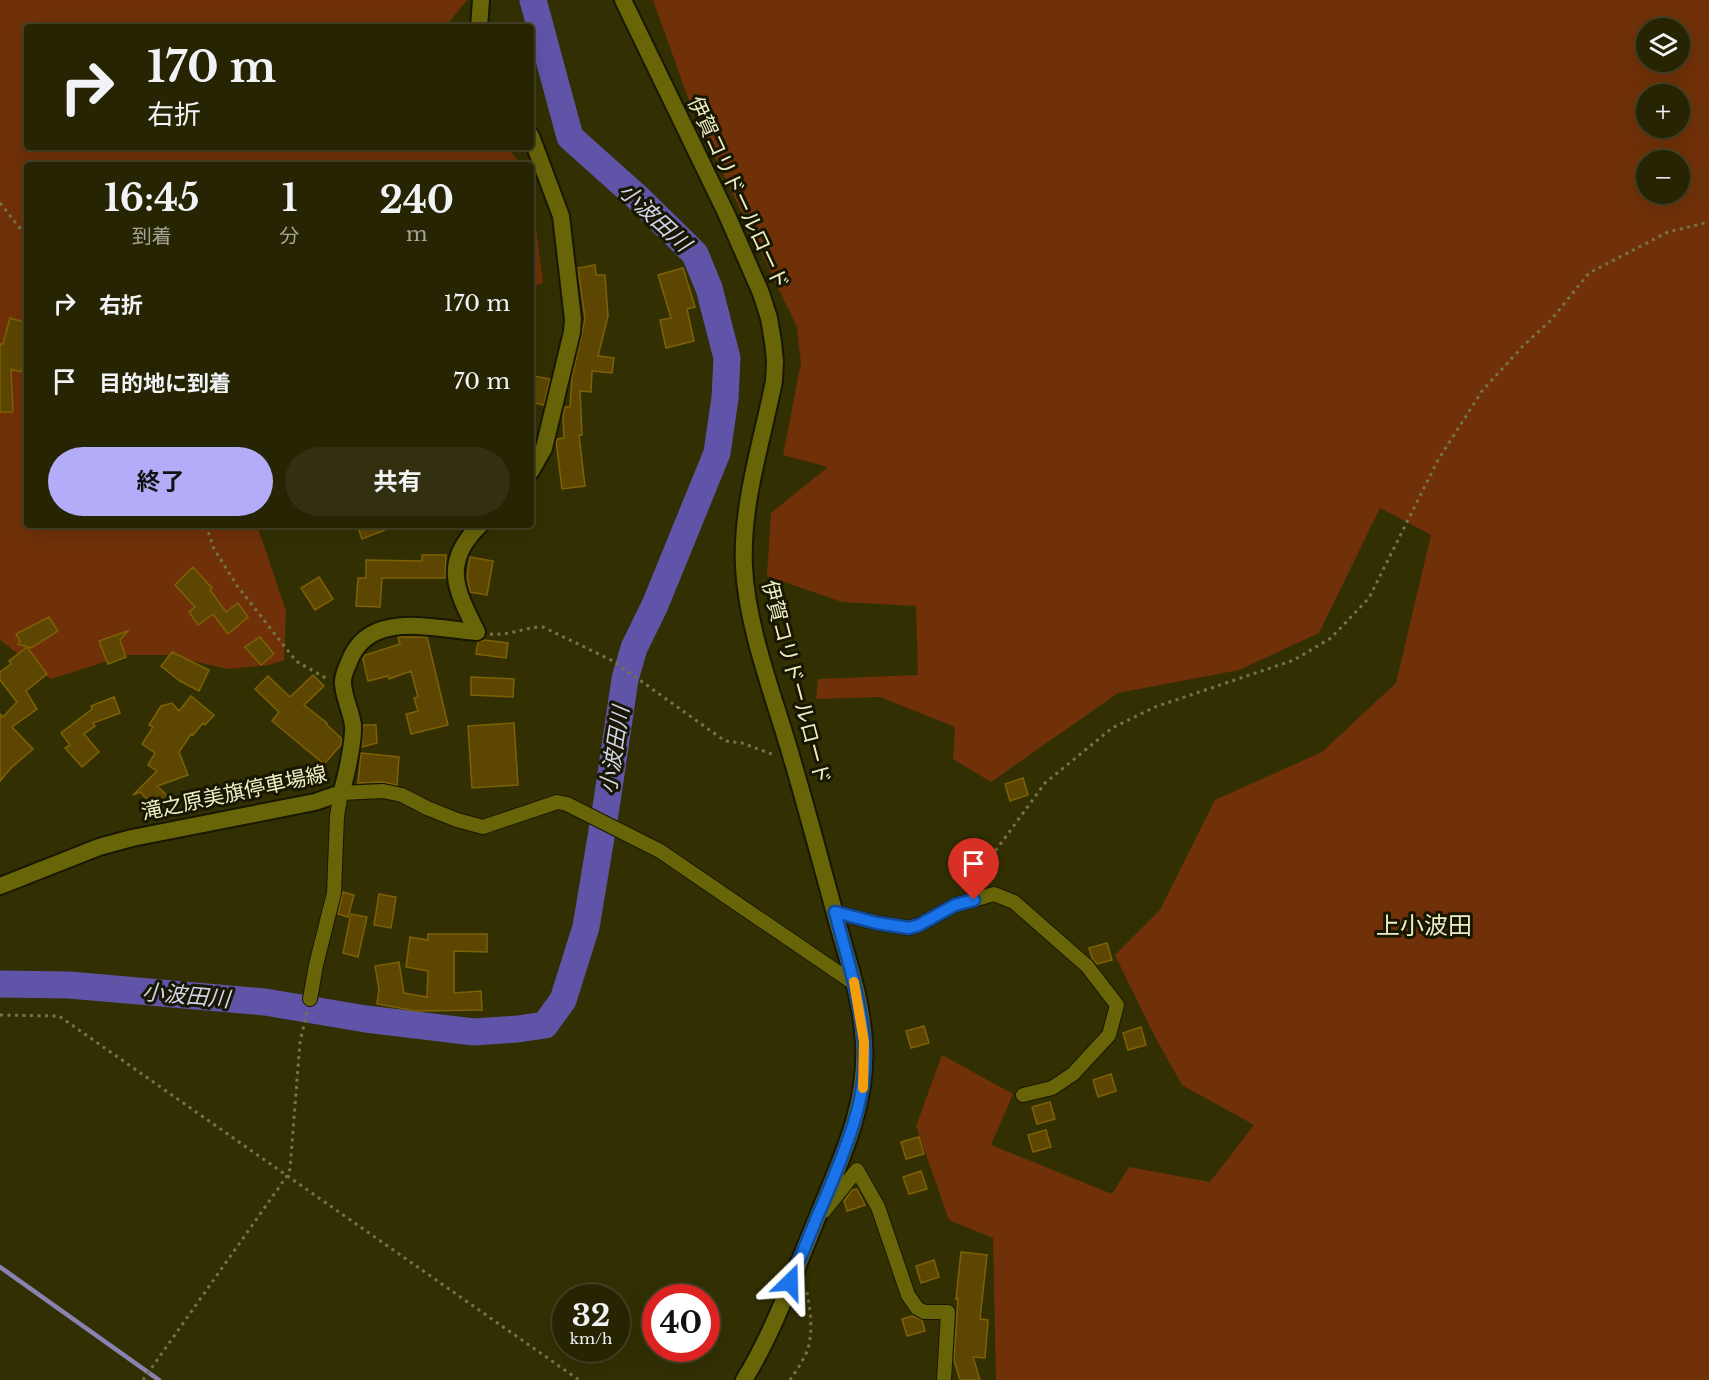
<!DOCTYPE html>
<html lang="ja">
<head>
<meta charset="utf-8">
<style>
	body { margin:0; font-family:"Libre Baskerville","Noto Sans JP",serif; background:#323011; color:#f1f3f6; height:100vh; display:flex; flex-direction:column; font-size:22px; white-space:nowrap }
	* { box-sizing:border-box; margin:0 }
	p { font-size:20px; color:#a4a499 }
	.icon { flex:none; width:33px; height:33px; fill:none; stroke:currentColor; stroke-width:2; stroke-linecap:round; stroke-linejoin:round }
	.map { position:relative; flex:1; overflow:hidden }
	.drawer { position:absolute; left:24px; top:162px; width:510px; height:366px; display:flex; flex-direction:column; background:#262402; border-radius:6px; box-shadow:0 6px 24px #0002,0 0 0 2px #424124 }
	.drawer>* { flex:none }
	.top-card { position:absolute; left:24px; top:24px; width:510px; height:126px; border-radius:6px; box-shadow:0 6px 24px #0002,0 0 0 2px #424124; background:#262402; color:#f1f3f6; overflow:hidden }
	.tools { position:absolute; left:1636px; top:18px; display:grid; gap:12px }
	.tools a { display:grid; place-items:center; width:54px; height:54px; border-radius:50%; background:#262402; box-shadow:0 6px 24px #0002,0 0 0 2px #424124; font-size:30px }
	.speed { position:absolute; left:552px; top:1284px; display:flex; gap:12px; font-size:30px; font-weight:700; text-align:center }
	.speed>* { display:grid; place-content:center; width:78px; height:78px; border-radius:50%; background:#262402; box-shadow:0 6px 24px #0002,0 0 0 2px #424124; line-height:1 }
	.speed small { font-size:15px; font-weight:400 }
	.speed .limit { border:9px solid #d22; background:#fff; color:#111 }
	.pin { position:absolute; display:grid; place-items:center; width:51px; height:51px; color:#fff; margin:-62px -26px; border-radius:50% 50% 50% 0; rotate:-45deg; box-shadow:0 0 6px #0007 }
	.pin .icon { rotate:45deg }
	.me { position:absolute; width:66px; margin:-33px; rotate:22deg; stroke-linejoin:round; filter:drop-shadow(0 0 4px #0008) }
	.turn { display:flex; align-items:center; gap:21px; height:126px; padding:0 24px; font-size:27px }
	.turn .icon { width:78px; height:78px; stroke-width:2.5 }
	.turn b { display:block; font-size:42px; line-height:51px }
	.eta { display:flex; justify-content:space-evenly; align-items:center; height:102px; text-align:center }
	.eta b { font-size:36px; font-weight:700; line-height:42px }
	.cta { display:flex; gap:12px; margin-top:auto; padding:12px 24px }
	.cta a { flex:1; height:69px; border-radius:36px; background:#b3adf9; color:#111; font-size:24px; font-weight:700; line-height:69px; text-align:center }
	.cta a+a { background:#323011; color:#f1f3f6 }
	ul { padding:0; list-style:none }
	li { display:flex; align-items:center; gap:18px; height:78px; padding:0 24px }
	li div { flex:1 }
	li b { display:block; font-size:22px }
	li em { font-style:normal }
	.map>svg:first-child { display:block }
</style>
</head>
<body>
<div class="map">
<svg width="1709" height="1380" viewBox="0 0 1709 1380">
	<rect width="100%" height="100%" fill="#323003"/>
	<!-- green -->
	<path fill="#703108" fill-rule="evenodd" d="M 0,0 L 467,0 L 445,27 L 27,27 L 27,147 L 508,147 L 521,165 L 27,165 L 27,525 L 257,525 L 286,611 L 284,660 L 269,665 L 228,669 L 166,655 L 126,655 L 51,679 L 0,640 Z
		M 653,0 L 1709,0 L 1709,1380 L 996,1380 L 993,1238 L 949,1220 L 916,1126 L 942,1055 L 1013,1094 L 991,1145 L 1112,1194 L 1129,1167 L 1210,1182 L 1254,1125 L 1182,1085 L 1154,1035 L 1115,955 L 1160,910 L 1215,800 L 1322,752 L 1396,683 L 1431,535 L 1380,508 L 1319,633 L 1239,670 L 1118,693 L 991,782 L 953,759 L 955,727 L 880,697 L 816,699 L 818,679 L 918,675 L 916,606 L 842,602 L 767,576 L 771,513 L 828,467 L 783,455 L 801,363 L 797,327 L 692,109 ZM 1647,28 L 1680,28 L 1680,62 L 1647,62 ZM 1647,94 L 1680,94 L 1680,128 L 1647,128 ZM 1647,160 L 1680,160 L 1680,194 L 1647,194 Z
		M 531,187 L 543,283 L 531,287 Z"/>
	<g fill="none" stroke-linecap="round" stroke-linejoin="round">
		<!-- stream -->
		<path stroke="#8a82b2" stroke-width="4.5" d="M 0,1267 L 159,1380"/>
		<!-- river -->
		<path stroke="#6054a9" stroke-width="27" d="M 0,984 L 69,985 L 265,1002 L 366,1019 L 474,1032 L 518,1029 L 545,1025 L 563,1000 L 586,927 L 607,801 L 625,679 L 634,648 L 655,605 L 717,453 L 725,398 L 727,358 L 709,288 L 695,254 L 637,197 L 570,137 L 533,0"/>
	</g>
	<!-- building -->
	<path fill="#5c4602" stroke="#7f6105" stroke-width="1.5" d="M 595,265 L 596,275 L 605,275 L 608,316 L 598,356 L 614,358 L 612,373 L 592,371 L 591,392 L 580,391 L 582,435 L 579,435 L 585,486 L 562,489 L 556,441 L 557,439 L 564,438 L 563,416 L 565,407 L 570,407 L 572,377 L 585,319 L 578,268 Z
		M 683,268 L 695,307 L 687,309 L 694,341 L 666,348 L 660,320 L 671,318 L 658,275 Z
		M 10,318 L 27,323 L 27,352 L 21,372 L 11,369 L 13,412 L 0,412 L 0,344 L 3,344 Z
		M 534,376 L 550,379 L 544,405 L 531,402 Z
		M 357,525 L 395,525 L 395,526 L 362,539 Z
		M 422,555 L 446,555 L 445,578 L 382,578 L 380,607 L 356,606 L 358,578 L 366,578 L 366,560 L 422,561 Z
		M 470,557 L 493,561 L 487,595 L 470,592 L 467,577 Z
		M 193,567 L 212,588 L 210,590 L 226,612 L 238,603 L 248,617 L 228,634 L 213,614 L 198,625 L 189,612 L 195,607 L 175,585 Z
		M 319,577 L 333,599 L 315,610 L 301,588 Z
		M 49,617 L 58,631 L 31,648 L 18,644 L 20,641 L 16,634 Z
		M 128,631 L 120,640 L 126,657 L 108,664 L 99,641 Z
		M 260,637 L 274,654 L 261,665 L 245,647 Z
		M 398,637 L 427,637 L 448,725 L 411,734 L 406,714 L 418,711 L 414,698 L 418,697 L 411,671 L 389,679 L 388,676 L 368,681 L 363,659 L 365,655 L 400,644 Z
		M 484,640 L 508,643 L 506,658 L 476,654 L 478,642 Z
		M 27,647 L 47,674 L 26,691 L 37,709 L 12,727 L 33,749 L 11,768 L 0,781 L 0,714 L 3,717 L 17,702 L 0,680 L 0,672 L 11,664 L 9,661 Z
		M 172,652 L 209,670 L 199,691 L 180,681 L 161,666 Z
		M 313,675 L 324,686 L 304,705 L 327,723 L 326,724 L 342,739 L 341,745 L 324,764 L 272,721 L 279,712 L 255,689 L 268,676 L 290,697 Z
		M 471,677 L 514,679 L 513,697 L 471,695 Z
		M 191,696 L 214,715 L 205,725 L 203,723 L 193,735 L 191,734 L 179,752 L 188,775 L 157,786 L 175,803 L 163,815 L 140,792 L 133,795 L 157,771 L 148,765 L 155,753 L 142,744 L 153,727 L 149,725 L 161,706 L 172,703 L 179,711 Z
		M 114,697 L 120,713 L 93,723 L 95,726 L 84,734 L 99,752 L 82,767 L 65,748 L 70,745 L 61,733 L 92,709 L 91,706 Z
		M 514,723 L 518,785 L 472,788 L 468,726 Z
		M 363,725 L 376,725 L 377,743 L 362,747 Z
		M 361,753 L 399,757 L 397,785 L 383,782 L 358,783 Z
		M 1023,778 L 1028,795 L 1010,801 L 1005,784 Z
		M 343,892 L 354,895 L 348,917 L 338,914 Z
		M 379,894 L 396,897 L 391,928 L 374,925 Z
		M 351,914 L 367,917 L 358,957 L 343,953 Z
		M 428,934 L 487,934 L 487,952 L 454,951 L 454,993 L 481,991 L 482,1010 L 416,1011 L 377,1004 L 379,989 L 375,966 L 399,962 L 404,993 L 427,997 L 428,971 L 406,967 L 410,937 L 428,940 Z
		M 1107,943 L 1112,960 L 1097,964 L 1092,958 L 1089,948 Z
		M 924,1026 L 929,1043 L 911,1048 L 906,1031 Z
		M 1141,1027 L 1146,1045 L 1128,1050 L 1123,1033 Z
		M 1111,1074 L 1116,1091 L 1098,1097 L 1093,1080 Z
		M 1050,1102 L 1055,1119 L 1037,1124 L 1032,1107 Z
		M 1046,1130 L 1051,1147 L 1033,1152 L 1028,1135 Z
		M 919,1137 L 924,1154 L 906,1159 L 901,1142 Z
		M 921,1171 L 927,1189 L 909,1194 L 903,1177 Z
		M 857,1189 L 865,1205 L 847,1211 L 844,1201 L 852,1190 Z
		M 961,1252 L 987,1255 L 980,1319 L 988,1320 L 985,1358 L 973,1357 L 980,1380 L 960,1380 L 954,1360 L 958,1298 L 956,1299 Z
		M 934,1260 L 939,1277 L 921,1283 L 916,1266 Z
		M 912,1316 L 922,1320 L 925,1331 L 907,1336 L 902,1319 Z"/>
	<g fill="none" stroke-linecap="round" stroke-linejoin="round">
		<defs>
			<path id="minor" d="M 835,912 L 877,923 L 909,928 L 919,925 L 955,905 L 994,894 L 1014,902 L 1087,966 L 1117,1005 L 1109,1035 L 1073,1074 L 1052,1088 L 1023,1095
				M 310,999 L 316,965 L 334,893 L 337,816 L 341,793 L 383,791 L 402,795 L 427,808 L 457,820 L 483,827 L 557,802 L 567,804 L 660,851 L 855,984
				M 824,1211 L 857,1170 L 878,1207 L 908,1295 L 917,1308 L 924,1312 L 948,1312 L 944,1380"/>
			<path id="tertiary" d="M 623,0 L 726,213 L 761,293 L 769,318 L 773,342 L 775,361 L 774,381 C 762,442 741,504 744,567 C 747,629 775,699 792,759 C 808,813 822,867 837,921 C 848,961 862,1001 864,1043 C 868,1110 837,1167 813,1228 C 792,1279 773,1333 744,1380"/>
			<path id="secondary" d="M 479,27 L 481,0
				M 531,136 L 561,216 L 573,319 L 572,332 L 544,448 L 531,471
				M 0,886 L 99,847 L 132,838 L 315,802 L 341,793 C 346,778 354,741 353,725 C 351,711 344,698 343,684 C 342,677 346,669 349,662 C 368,609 434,629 477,632 C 456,590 441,563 480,525"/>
		</defs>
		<!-- minor casing -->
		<use href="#minor" stroke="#181701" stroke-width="16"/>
		<!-- tertiary casing -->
		<use href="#tertiary" stroke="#181701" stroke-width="20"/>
		<!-- secondary casing -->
		<use href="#secondary" stroke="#181701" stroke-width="20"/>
		<!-- path -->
		<path stroke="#757348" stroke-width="3" stroke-dasharray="3 4.5" stroke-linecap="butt" d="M 0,203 L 27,237
			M 206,525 L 214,549 L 238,587 L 296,661 L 329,680
			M 490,634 C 510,636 524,627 543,627 L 613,661 L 725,741 L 742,743 L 774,755
			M 969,887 L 1045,783 L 1112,728 L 1155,707 L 1294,660 L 1331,638 L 1369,598 L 1438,460 L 1482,391 L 1523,346 L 1551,320 L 1589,273 L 1668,232 L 1709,222
			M 0,1015 L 59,1016 L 579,1380
			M 143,1380 L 287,1176 L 290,1169 L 300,1042 L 307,1012
			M 790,1380 C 796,1371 803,1361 807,1351 C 814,1333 810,1306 806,1288"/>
		<!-- minor -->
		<use href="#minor" stroke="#686509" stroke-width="14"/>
		<!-- tertiary -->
		<use href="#tertiary" stroke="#686509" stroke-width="16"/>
		<!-- secondary -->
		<use href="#secondary" stroke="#686509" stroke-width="16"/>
	</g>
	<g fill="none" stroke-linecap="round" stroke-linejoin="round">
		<defs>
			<path id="route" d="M 790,1282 C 803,1253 814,1223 827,1194 C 847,1144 869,1096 864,1041 C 860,997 846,954 835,912 L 877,923 L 909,928 L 919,925 L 955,905 L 974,900"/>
		</defs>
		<!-- route casing -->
		<use href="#route" stroke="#114b97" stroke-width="15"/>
		<!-- route -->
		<use href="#route" stroke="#1a73e8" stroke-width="10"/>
		<!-- slow -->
		<path stroke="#f59e0b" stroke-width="10" d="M 854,982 L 864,1042 L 863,1088"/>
	</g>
	<g text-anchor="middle" stroke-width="6" stroke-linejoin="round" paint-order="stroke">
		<!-- street labels -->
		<g font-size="21" fill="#ededc6" stroke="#181701">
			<text transform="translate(738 193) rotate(65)" y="7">伊賀コリドールロード</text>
			<text transform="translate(796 682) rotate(75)" y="7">伊賀コリドールロード</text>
			<text transform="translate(234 793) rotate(-12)" y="7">滝之原美旗停車場線</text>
		</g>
		<!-- water labels -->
		<g font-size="22" font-style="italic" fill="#d4d3eb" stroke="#181701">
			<text transform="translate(655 217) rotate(43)" y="8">小波田川</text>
			<text transform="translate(614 750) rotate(-81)" y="8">小波田川</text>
			<text transform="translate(186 995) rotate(5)" y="8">小波田川</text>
		</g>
		<!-- quarter labels -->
		<g font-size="24" fill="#ededc6" stroke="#181701">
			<text x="1424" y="934">上小波田</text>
		</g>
	</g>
</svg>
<div class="tools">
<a><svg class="icon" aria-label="layers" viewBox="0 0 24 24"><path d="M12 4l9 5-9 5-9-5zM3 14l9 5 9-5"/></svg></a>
<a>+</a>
<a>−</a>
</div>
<div class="speed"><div>32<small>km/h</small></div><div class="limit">40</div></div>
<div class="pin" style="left:974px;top:900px;background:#d93025"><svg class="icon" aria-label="arrive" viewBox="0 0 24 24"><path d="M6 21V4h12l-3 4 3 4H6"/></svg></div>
<svg class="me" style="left:790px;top:1282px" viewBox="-20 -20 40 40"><path d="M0-17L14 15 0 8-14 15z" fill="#1a73e8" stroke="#fff" stroke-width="4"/></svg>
<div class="top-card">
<div class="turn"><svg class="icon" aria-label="right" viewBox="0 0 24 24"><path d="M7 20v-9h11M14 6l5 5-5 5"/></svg><div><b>170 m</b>右折</div></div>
</div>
<section class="drawer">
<div class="eta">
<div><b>16:45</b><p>到着</p></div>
<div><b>1</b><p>分</p></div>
<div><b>240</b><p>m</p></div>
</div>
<ul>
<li><svg class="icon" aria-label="right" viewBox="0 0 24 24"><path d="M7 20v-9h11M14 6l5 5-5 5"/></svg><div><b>右折</b></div><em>170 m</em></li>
<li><svg class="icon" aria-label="arrive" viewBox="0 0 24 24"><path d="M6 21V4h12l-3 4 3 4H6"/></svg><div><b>目的地に到着</b></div><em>70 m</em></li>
</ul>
<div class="cta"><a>終了</a><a>共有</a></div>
</section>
</div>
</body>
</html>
